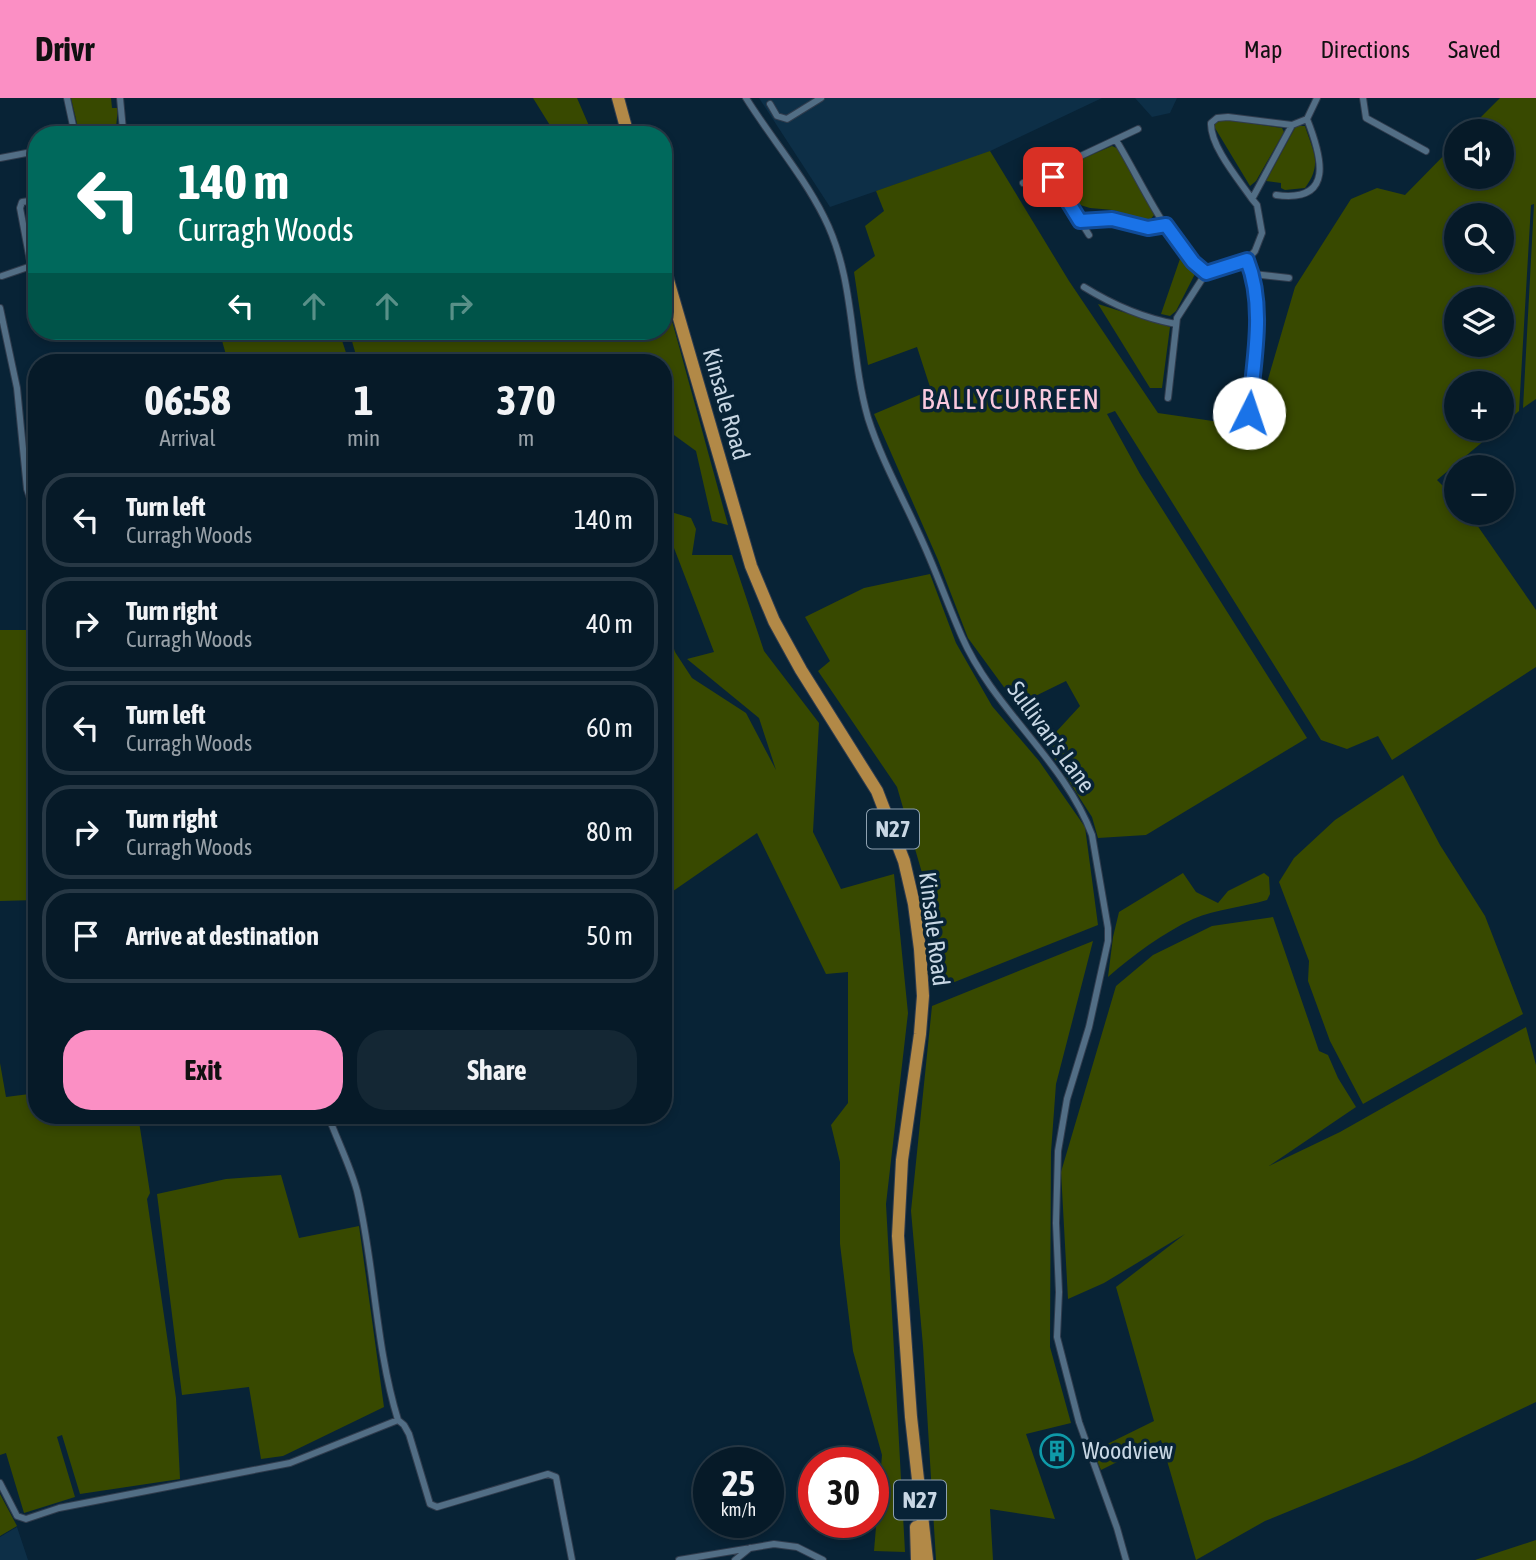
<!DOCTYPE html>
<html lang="en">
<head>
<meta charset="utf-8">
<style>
	body { margin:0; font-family:"Asap Condensed",sans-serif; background:#142734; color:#f1f3f6; height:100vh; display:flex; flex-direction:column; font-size:26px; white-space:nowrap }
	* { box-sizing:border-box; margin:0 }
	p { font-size:23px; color:#98a1a8 }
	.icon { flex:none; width:38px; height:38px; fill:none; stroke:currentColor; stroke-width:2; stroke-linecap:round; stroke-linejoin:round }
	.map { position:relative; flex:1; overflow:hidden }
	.side { position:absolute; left:28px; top:256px; width:644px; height:770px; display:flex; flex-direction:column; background:#061a28; border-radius:28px; box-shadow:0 4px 10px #0003,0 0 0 2px #273845 }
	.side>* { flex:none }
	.top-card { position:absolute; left:28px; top:28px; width:644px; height:214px; border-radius:28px; box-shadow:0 4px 10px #0003,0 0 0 2px #273845; background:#00695c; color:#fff; overflow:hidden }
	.tools { position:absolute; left:1444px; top:21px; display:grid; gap:14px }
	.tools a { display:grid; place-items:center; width:70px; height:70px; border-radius:50%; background:#061a28; box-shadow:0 4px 10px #0003,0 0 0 2px #273845; font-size:35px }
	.speed { position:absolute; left:693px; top:1349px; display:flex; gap:14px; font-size:35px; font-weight:700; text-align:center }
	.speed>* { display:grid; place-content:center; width:91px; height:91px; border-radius:50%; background:#061a28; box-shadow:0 4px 10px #0003,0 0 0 2px #273845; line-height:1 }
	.speed small { font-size:18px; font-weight:400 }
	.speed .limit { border:10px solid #d22; background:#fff; color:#111 }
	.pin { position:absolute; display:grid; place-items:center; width:60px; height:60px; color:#fff; margin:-30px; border-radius:14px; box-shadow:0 4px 10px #0006 }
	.me { position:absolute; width:77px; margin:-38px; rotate:4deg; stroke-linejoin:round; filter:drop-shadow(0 0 5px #0008) }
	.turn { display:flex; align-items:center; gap:24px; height:147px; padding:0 35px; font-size:32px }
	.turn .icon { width:91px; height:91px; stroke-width:2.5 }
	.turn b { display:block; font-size:49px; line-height:60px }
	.lanes { display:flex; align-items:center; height:66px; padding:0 35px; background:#0003; justify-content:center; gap:35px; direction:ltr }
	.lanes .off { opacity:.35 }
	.eta { display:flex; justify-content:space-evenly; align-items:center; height:119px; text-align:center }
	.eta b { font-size:42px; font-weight:700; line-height:49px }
	.action { display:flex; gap:14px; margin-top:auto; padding:14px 35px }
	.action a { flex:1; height:80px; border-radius:28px; background:#fb8fc4; color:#111; font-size:28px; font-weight:700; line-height:80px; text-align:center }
	.action a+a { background:#142734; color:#f1f3f6 }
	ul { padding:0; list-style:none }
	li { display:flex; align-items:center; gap:21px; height:94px; margin:0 14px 10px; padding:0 21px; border:4px solid #273845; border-radius:28px }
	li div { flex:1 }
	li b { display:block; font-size:26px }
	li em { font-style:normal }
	header { display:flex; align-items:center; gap:42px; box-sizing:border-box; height:98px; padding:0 35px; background:#fb8fc4; color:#111 }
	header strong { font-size:33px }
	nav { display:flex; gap:38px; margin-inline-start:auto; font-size:24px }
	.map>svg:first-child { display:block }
</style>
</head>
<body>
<header>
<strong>Drivr</strong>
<nav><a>Map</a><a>Directions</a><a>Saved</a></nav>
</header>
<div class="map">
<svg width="1536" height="1462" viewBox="0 0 1536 1462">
	<rect width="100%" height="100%" fill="#082336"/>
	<!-- built -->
	<path fill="#0d2f47" d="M 759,0 L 1102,0 L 984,56 L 830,109 Z
		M 1135,0 L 1177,0 L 1170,15 L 1152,19 Z
		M 17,1429 L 28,1462 L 0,1462 L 0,1439 Z"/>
	<!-- green -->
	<path fill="#384900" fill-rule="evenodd" d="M 71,0 L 111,0 L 112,10 L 118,10 L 116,29 L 95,37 L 79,34 Z
		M 533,0 L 577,0 L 593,37 L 556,37 Z
		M 1500,0 L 1536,0 L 1536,301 L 1523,310 L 1534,106 L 1531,107 L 1519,313 L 1502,328 L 1502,285 L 1456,285 L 1456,331 L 1498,331 L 1437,382 L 1456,401 L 1456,415 L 1468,415 L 1470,417 L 1536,512 L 1536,569 L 1392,662 L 1378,638 L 1347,651 L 1321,642 L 1115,313 L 1107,316 L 1140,376 L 1307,640 L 1146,737 L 1098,740 L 1092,719 L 1045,646 L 1080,608 L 1066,583 L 1017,607 L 968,540 L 938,462 L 874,316 L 931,292 L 917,249 L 868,267 L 854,174 L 875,158 L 865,128 L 884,113 L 876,93 L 990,53 L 1069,183 L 1158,315 L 1254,329 L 1295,189 L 1351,101 L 1377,90 L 1405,97 L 1456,45 L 1456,79 L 1502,79 L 1502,33 L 1467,33 ZM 1456,117 L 1502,117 L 1502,163 L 1456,163 ZM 1456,201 L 1502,201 L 1502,247 L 1456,247 Z
		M 1221,21 L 1282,30 L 1284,34 L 1256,83 L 1250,88 L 1215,30 L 1215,25 Z
		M 1296,28 L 1305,28 C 1313,54 1323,65 1305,90 L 1285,92 L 1281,90 L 1281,85 L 1266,83 Z
		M 1112,48 L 1119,51 L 1155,116 L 1149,123 L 1113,112 L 1090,110 L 1077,106 L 1060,76 L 1068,67 Z
		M 1181,158 L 1197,172 L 1176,213 L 1170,218 L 1161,216 Z
		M 663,190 L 728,427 L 712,423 L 696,353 L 663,329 L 663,264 L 358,264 L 349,233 L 663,233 Z
		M 1098,206 L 1170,229 L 1162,290 L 1150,290 Z
		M 241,233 L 339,233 L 349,264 L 228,264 L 221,239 Z
		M 663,384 L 671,414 L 691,420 L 696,431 L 692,457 L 732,457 L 764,553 L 819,625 L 813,734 L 841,791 L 894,776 L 908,915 L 886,1106 L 905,1454 L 874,1453 L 882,1357 L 853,1253 L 840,1146 L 840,1064 L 831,1027 L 848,1005 L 848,874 L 826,876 L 757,735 L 663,800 L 663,516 L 675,554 L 692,580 L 746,615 L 776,672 L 759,620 L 687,561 L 714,554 L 674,450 L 663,437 Z
		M 930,476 L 956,545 L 992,608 L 1039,663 L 1085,729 L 1098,827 L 942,889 L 932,888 L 927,792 L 897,689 L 818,573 L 830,563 L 805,519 L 864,490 Z
		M 0,532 L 37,532 L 37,802 L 0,803 Z
		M 1403,677 L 1440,747 L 1485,818 L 1523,916 L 1363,1006 L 1330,943 L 1308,883 L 1309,863 L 1279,784 L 1294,760 L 1335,722 Z
		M 1183,775 L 1196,794 L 1218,805 L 1228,793 L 1264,775 L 1269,779 L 1270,796 L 1267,802 C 1243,809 1217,811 1193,821 C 1163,835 1133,857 1108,879 L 1113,839 L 1119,814 Z
		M 1273,819 L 1319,953 L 1328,957 L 1338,980 L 1356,1009 L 1269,1068 L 1340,1034 L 1526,929 L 1536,967 L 1536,1304 L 1414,1362 L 1265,1423 L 1196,1462 L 1161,1342 L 1101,1372 L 1093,1353 L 1154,1323 L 1116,1189 L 1185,1136 L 1104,1185 L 1068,1201 L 1061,1074 L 1116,888 L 1153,857 L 1212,828 Z
		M 1093,843 L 1056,986 L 1051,1054 L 1050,1249 L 1071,1325 L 1026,1336 L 1055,1421 L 990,1411 L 993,1462 L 936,1462 L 923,1248 L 911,1113 L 932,908 Z
		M 0,965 L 6,999 L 37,995 L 37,1017 L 138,1017 L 150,1095 L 147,1101 L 176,1300 L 180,1381 L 80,1396 L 62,1337 L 57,1339 L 75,1399 L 24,1415 L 6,1355 L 0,1357 Z
		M 281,1077 L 299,1140 L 359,1128 L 384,1309 L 283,1358 L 261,1361 L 249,1289 L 182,1297 L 157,1096 L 226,1081 Z
		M 0,1396 L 17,1428 L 0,1438 Z
		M 1536,1442 L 1536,1462 L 1475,1462 Z"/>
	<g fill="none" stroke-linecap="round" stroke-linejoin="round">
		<defs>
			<path id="street" d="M 67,0 L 75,37
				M 746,0 C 771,40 803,77 824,119 C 856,182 849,254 868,320 C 881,361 902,398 919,436 C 935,470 947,505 962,539 C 994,612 1064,662 1092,737 L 1108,830 L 1108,843 L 1089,929 L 1067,1001 L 1058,1053 L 1056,1125 L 1059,1194 L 1057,1239 L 1079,1324 L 1117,1430 L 1126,1462
				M 1363,0 L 1366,20 L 1426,53
				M 770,6 L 777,18 L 787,21 L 821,0
				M 106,37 L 123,32 L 120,0
				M 1116,42 C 1143,86 1165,142 1206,175
				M 0,60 L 37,53
				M 1049,73 L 1089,137
				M 1023,85 L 1138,31
				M 1276,97 C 1335,105 1322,59 1307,21
				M 1252,101 C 1239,82 1210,48 1211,25 L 1217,20 L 1228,19 L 1292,27
				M 1080,123 L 1112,120 L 1148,130 L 1166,127
				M 1247,162 C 1266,209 1252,271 1249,321
				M 31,168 L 20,110 L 22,104 L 37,102
				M 1253,176 L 1289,180
				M 2,178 L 37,166
				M 1084,189 C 1113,207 1143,220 1176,226
				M 0,210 L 17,290 L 27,391 L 37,421
				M 1168,300 L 1177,220 L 1206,175 L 1247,162 L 1255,153 L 1262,135 L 1257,107 L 1252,101 L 1292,27 L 1307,21 L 1317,0
				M 328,1017 C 337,1042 350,1067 357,1093 C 375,1168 375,1247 398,1322
				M 398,1322 L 404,1327 L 409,1336 L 430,1406 L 437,1409 L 548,1376 L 556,1379 L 572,1462
				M 0,1385 L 17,1418 L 26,1421 L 59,1410 L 290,1365 L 398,1322
				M 679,1462 L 774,1446 L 797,1449 L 823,1462
				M 735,1462 L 750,1450"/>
			<path id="highway" d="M 618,0 L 628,37
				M 663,165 L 751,468 L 774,523 L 801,572 L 877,693 L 904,763 L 914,806 L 920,851 L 923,898 L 920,936 L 902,1062 L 898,1138 L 911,1319 L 927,1462
				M 916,1429 L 917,1462"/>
		</defs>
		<!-- street casing -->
		<use href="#street" stroke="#303c4d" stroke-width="8"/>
		<!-- highway casing -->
		<use href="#highway" stroke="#303c4d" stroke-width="14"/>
		<!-- street -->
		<use href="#street" stroke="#526e85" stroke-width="6"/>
		<!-- highway -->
		<use href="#highway" stroke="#b28947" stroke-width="12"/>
	</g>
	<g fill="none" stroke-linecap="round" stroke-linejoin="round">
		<defs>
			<path id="route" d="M 1053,79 L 1080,123 L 1112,121 L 1148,130 L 1166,127 L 1193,164 L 1206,175 L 1247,162 C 1266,209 1253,266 1249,315"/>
		</defs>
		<!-- route casing -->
		<use href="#route" stroke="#114b97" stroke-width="18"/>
		<!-- route -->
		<use href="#route" stroke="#1a73e8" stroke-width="12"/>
	</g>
	<!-- icons -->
	<defs>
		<symbol id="building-ring" viewBox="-11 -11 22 22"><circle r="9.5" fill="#082336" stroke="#0f9aa8" stroke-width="1.5"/><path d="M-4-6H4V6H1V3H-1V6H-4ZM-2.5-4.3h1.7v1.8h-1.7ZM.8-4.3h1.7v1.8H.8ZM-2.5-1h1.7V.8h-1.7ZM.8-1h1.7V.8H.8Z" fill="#0f9aa8"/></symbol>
	</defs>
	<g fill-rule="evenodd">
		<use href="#building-ring" x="1038" y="1334" width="38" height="38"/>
	</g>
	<g text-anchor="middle" stroke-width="7" stroke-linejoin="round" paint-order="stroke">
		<!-- shield labels -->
		<g fill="#082336" stroke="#8ea1b0" stroke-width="2">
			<rect x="867" y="711.5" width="52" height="39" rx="5"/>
			<rect x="894" y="1382.5" width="52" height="39" rx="5"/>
		</g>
		<g font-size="23" font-weight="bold" fill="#c8d7e4">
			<text x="893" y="739">N27</text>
			<text x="920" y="1410">N27</text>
		</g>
		<!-- street labels -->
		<g font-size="24" fill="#c8d7e4" stroke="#082336">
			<text transform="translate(726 306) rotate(74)" y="8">Kinsale Road</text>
			<text transform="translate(1051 639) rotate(54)" y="8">Sullivan's Lane</text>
			<text transform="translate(934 831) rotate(83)" y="8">Kinsale Road</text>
		</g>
		<!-- poi labels -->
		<g font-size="24" fill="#c8d7e4" stroke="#082336" text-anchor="start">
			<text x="1082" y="1361">Woodview</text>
		</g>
		<!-- quarter labels -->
		<g font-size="28" letter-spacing="2" fill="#f9c9de" stroke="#082336">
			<text x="1011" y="311">BALLYCURREEN</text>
		</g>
	</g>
</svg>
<div class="tools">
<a><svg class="icon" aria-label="sound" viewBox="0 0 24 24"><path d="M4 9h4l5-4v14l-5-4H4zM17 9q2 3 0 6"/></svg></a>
<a><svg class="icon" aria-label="search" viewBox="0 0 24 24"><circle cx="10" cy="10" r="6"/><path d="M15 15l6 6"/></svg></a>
<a><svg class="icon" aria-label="layers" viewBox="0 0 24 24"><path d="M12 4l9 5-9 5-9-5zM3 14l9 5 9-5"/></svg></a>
<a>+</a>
<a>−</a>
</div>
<div class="speed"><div>25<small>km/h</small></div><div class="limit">30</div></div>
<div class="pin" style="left:1053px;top:79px;background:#d93025"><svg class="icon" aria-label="arrive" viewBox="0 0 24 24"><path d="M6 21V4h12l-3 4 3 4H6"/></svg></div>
<svg class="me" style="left:1249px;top:315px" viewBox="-20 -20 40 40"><circle r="19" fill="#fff"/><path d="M0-13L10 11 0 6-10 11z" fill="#1a73e8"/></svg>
<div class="top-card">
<div class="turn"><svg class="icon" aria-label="left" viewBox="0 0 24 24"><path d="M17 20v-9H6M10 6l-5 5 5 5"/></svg><div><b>140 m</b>Curragh Woods</div></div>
<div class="lanes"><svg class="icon" aria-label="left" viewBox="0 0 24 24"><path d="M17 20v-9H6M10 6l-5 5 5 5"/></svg><svg class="icon off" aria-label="ahead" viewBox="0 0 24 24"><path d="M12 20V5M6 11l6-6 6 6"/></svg><svg class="icon off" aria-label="ahead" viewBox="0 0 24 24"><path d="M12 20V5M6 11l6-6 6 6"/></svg><svg class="icon off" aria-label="right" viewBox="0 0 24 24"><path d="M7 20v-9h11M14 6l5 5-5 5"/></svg></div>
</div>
<section class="side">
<div class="eta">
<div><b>06:58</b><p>Arrival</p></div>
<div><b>1</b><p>min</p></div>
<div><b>370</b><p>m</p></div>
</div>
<ul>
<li><svg class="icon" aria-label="left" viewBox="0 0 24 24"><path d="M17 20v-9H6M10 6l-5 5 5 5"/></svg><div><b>Turn left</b><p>Curragh Woods</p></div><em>140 m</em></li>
<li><svg class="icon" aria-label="right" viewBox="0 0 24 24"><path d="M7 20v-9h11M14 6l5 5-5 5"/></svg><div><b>Turn right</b><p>Curragh Woods</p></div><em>40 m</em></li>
<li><svg class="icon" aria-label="left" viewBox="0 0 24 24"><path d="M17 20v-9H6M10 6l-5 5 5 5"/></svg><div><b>Turn left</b><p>Curragh Woods</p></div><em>60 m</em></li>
<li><svg class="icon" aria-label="right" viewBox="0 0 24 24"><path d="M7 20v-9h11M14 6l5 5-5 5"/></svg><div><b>Turn right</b><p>Curragh Woods</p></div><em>80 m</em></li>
<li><svg class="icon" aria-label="arrive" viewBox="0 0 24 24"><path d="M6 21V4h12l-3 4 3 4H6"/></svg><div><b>Arrive at destination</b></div><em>50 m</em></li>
</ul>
<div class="action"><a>Exit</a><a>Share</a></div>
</section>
</div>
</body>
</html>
